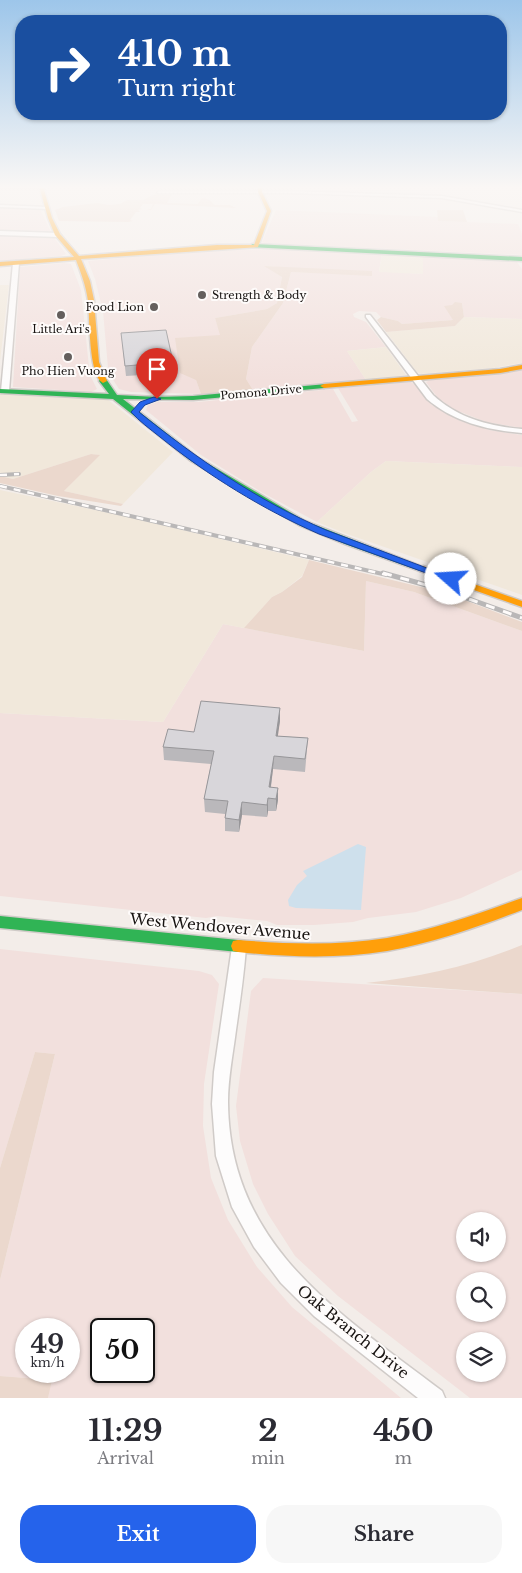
<!DOCTYPE html>
<html lang="en">
<head>
<meta charset="utf-8">
<style>
	body { margin:0; font-family:"Libre Baskerville",serif; background:#f7f7f7; color:#2b2b33; height:100vh; display:flex; flex-direction:column; font-size:19px; white-space:nowrap }
	* { box-sizing:border-box; margin:0 }
	p { font-size:16px; color:#7c7c81 }
	.icon { flex:none; width:28px; height:28px; fill:none; stroke:currentColor; stroke-width:2; stroke-linecap:round; stroke-linejoin:round }
	.map { position:relative; height:1398px; overflow:hidden }
	.sheet { display:flex; flex-direction:column; background:#fff; flex:1 }
	.sheet>* { flex:none }
	.guide { position:absolute; left:15px; top:15px; width:492px; height:105px; border-radius:20px; box-shadow:0 1px 4px #0004; background:#1a4fa0; color:#fff; overflow:hidden }
	.tools { position:absolute; left:456px; top:1212px; display:grid; gap:10px }
	.tools a { display:grid; place-items:center; width:50px; height:50px; border-radius:50%; background:#fff; box-shadow:0 1px 4px #0004; font-size:25px }
	.speed { position:absolute; left:15px; top:1318px; display:flex; gap:10px; font-size:25px; font-weight:700; text-align:center }
	.speed>* { display:grid; place-content:center; width:65px; height:65px; border-radius:50%; background:#fff; box-shadow:0 1px 4px #0004; line-height:1 }
	.speed small { font-size:12px; font-weight:400 }
	.speed .limit { border:2px solid #111; border-radius:8px; background:#fff; color:#111 }
	.pin { position:absolute; display:grid; place-items:center; width:42px; height:42px; color:#fff; margin:-51px -21px; border-radius:50% 50% 50% 0; rotate:-45deg; box-shadow:0 0 5px #0007 }
	.pin .icon { rotate:45deg }
	.me { position:absolute; width:55px; margin:-28px; rotate:289deg; stroke-linejoin:round; filter:drop-shadow(0 0 4px #0008) }
	.turn { display:flex; align-items:center; gap:18px; height:105px; padding:0 20px; font-size:22px }
	.turn .icon { width:65px; height:65px; stroke-width:2.5 }
	.turn b { display:block; font-size:35px; line-height:42px }
	.eta { display:flex; justify-content:space-evenly; align-items:center; height:85px; text-align:center }
	.eta b { font-size:30px; font-weight:700; line-height:35px }
	.primary-button { display:flex; gap:10px; margin-top:auto; padding:10px 20px }
	.primary-button a { flex:1; height:58px; border-radius:20px; background:#2563eb; color:#fff; font-size:20px; font-weight:700; line-height:58px; text-align:center }
	.primary-button a+a { background:#f7f7f7; color:#2b2b33 }
	.map>svg:first-child { display:block }
</style>
</head>
<body>
<div class="map">
<svg width="522" height="1398" viewBox="0 0 522 1398">
	<rect width="100%" height="100%" fill="#f3ede9"/>
	<!-- commercial -->
	<path fill="#f2e0dd" fill-rule="evenodd" d="M 0,207 L 40,209 L 51,232 L 0,231 Z
		M 276,210 L 438,217 L 439,221 L 518,224 L 522,234 L 522,255 L 264,243 L 262,242 Z
		M 0,234 L 53,236 L 66,254 L 61,256 L 0,261 Z
		M 275,249 L 382,254 L 379,271 L 422,274 L 423,256 L 516,261 L 522,269 L 522,319 L 464,317 L 462,303 L 452,305 L 453,320 L 402,324 L 398,321 L 381,317 L 376,312 L 359,311 L 353,314 L 354,317 L 366,322 L 386,347 L 347,351 L 366,380 L 253,390 L 246,379 L 252,347 L 283,303 L 291,272 L 372,275 L 266,266 L 282,277 L 277,303 L 267,309 L 215,318 L 221,335 L 196,380 L 201,394 L 131,392 L 119,389 L 112,378 L 108,368 L 103,311 L 95,279 L 88,261 L 197,251 Z
		M 64,263 L 71,264 L 81,290 L 89,367 L 90,375 L 97,389 L 91,392 L 13,387 L 20,267 Z
		M 522,370 L 522,428 L 486,422 L 453,409 L 437,397 L 426,382 L 430,380 Z
		M 411,382 L 415,385 L 432,405 L 458,420 L 489,430 L 522,435 L 522,467 L 386,461 L 371,472 L 317,522 L 263,493 L 201,455 L 146,410 L 148,405 L 158,402 L 198,402 L 333,389 L 352,422 L 358,421 L 338,388 Z
		M 366,581 L 414,592 L 522,631 L 522,870 L 461,898 L 416,912 L 368,918 L 353,922 L 314,925 L 277,925 L 267,921 L 217,916 L 206,918 L 0,896 L 0,713 L 163,722 L 223,624 L 364,651 Z
		M 0,949 L 199,971 L 212,975 L 219,984 L 204,1084 L 203,1126 L 211,1178 L 228,1220 L 257,1267 L 292,1307 L 401,1398 L 48,1398 L 51,1380 L 0,1376 L 0,1280 L 55,1054 L 35,1052 L 0,1168 ZM 26,1329 L 69,1329 L 69,1371 L 26,1371 ZM 101,1329 L 144,1329 L 144,1371 L 101,1371 Z
		M 263,978 L 522,994 L 522,1398 L 470,1398 L 338,1296 L 295,1256 L 268,1214 L 253,1184 L 240,1141 L 236,1106 L 251,991 ZM 465,1221 L 498,1221 L 498,1254 L 465,1254 ZM 465,1281 L 498,1281 L 498,1314 L 465,1314 ZM 465,1341 L 498,1341 L 498,1374 L 465,1374 Z"/>
	<!-- industrial -->
	<path fill="#f1e8db" d="M 382,254 L 423,256 L 423,274 L 379,272 Z
		M 0,285 L 9,285 L 0,361 Z
		M 464,317 L 522,319 L 522,363 L 492,368 L 421,374 L 417,372 L 386,332 L 455,326 Z
		M 386,347 L 406,375 L 366,380 L 347,351 Z
		M 0,394 L 107,399 L 173,452 L 123,504 L 64,491 L 99,455 L 91,454 L 13,479 L 0,476 Z
		M 386,461 L 522,467 L 522,595 L 347,534 L 317,522 L 371,472 Z
		M 0,490 L 119,515 L 309,560 L 302,576 L 282,592 L 272,597 L 244,628 L 223,624 L 163,722 L 0,713 Z"/>
	<!-- green -->
	<path fill="#ebd8cd" d="M 168,193 L 174,194 L 172,194 L 167,203 L 198,204 L 201,199 C 209,197 211,202 215,205 L 230,205 L 236,208 L 155,204 L 151,210 L 147,209 L 151,209 L 153,204 L 143,204 L 140,208 L 142,209 L 138,210 L 140,212 L 136,212 L 130,220 L 133,221 L 128,222 L 59,221 L 55,210 L 63,207 L 97,203 L 109,205 L 120,204 L 127,200 L 143,200 L 153,195 Z
		M 437,210 L 463,210 L 467,222 L 438,221 Z
		M 264,266 L 372,271 L 372,276 L 291,272 L 283,303 L 252,347 L 246,379 L 253,390 L 201,394 L 196,380 L 180,373 L 175,338 L 220,335 L 215,318 L 267,309 L 277,303 L 282,277 Z
		M 455,302 L 462,303 L 464,317 L 455,326 L 386,332 L 377,320 L 381,317 L 398,321 L 402,324 L 453,320 L 444,306 L 452,305 Z
		M 91,454 L 100,455 L 64,491 L 123,504 L 121,506 L 58,496 L 0,483 L 0,476 L 13,479 Z
		M 309,560 L 446,593 L 522,622 L 522,631 L 414,592 L 366,581 L 364,651 L 244,628 L 272,597 L 282,592 L 302,577 Z
		M 522,945 L 522,994 L 366,983 C 420,977 472,966 522,945 Z
		M 35,1052 L 55,1054 L 0,1280 L 0,1168 Z
		M 0,1376 L 52,1380 L 48,1398 L 0,1398 Z"/>
	<!-- water -->
	<path fill="#cee0ec" d="M 358,844 L 366,847 L 361,910 L 296,908 L 289,906 L 288,900 L 297,885 L 307,876 L 303,871 Z"/>
	<g fill="none" stroke-linecap="round" stroke-linejoin="round">
		<defs>
			<path id="street" d="M 0,186 L 42,187 L 44,188 L 0,188 Z
				M 159,191 L 290,191 L 442,196 L 522,210 L 522,212 L 442,198 L 290,193 L 157,193 Z
				M 0,205 L 47,207 L 49,208 L 47,209 L 0,207 Z
				M 0,231 L 58,233 L 61,235 L 58,237 L 0,235 Z
				M 16,261 L 19,263 L 9,391 L 5,393 L 1,391 L 13,263 Z
				M 366,315 L 370,315 L 433,395 C 458,418 488,426 522,429 L 522,433 C 487,430 454,422 427,399 L 366,317 Z
				M 239,941 L 244,942 L 246,947 C 244,975 240,1002 236,1030 C 233,1054 228,1078 228,1102 C 229,1246 339,1313 442,1391 L 445,1398 L 418,1398 L 314,1316 L 281,1283 L 254,1247 L 232,1207 L 216,1156 L 212,1104 L 214,1072 L 232,947 L 234,942 Z"/>
			<path id="fast" d="M 252,244 L 522,257 L 522,261 L 250,247 Z
				M 100,379 L 106,379 L 117,395 L 157,397 L 193,396 L 327,384 L 328,386 L 324,388 L 193,400 L 123,399 L 197,457 L 305,521 L 428,569 L 426,571 L 420,571 L 345,544 L 299,525 L 191,461 L 113,399 L 0,393 L 0,389 L 109,394 L 99,381 Z
				M 0,916 L 238,940 L 243,941 L 245,946 L 243,951 L 238,952 L 0,928 Z"/>
			<path id="slow" d="M 39,186 L 43,186 L 52,218 L 60,234 L 79,256 L 217,245 L 254,245 L 267,211 L 258,192 L 258,186 L 262,186 L 262,192 L 271,211 L 258,247 L 81,259 L 90,281 L 94,300 L 99,362 L 107,381 L 103,383 C 88,375 90,318 88,301 C 86,286 81,273 76,260 L 0,266 L 0,262 L 74,257 L 55,235 L 48,218 Z
				M 522,365 L 522,369 L 500,373 L 324,388 L 320,386 L 324,384 L 500,369 Z
				M 423,566 L 522,601 L 522,607 L 420,571 L 418,569 Z
				M 522,898 L 522,910 C 478,927 433,943 387,951 C 337,959 287,957 238,952 L 233,951 L 231,946 L 233,941 L 238,940 C 287,944 337,946 387,938 C 433,930 478,914 522,898 Z"/>
		</defs>
		<!-- street casing -->
		<use href="#street" stroke="#d0cbc8" stroke-width="3"/>
		<!-- fast casing -->
		<use href="#fast" stroke="#d0cbc8" stroke-width="3"/>
		<!-- slow casing -->
		<use href="#slow" stroke="#d0cbc8" stroke-width="3"/>
		<!-- street -->
		<use href="#street" fill="#fdfcfc" fill-rule="evenodd"/>
		<!-- fast -->
		<use href="#fast" fill="#30b455" fill-rule="evenodd"/>
		<!-- slow -->
		<use href="#slow" fill="#ff9f0a" fill-rule="evenodd"/>
		<defs>
			<path id="rail-far1" d="M 0,475 L 19,474
				M 0,486 L 387,575"/>
			<path id="rail" d="M 383,573 L 444,590 L 522,618"/>
		</defs>
		<!-- rail-far1 casing -->
		<use href="#rail-far1" stroke="#b9b7b7" stroke-width="4"/>
		<!-- rail casing -->
		<use href="#rail" stroke="#b9b7b7" stroke-width="5"/>
		<!-- rail-far1 -->
		<use href="#rail-far1" stroke="#fefbfa" stroke-width="2.5" stroke-dasharray="7" stroke-linecap="butt"/>
		<!-- rail -->
		<use href="#rail" stroke="#fefbfa" stroke-width="3" stroke-dasharray="9" stroke-linecap="butt"/>
	</g>
	<!-- wall -->
	<path fill="#bab8bb" d="M 121,333 L 173,362 L 173,373 L 126,376 Z
		M 280,708 L 280,721 L 277,736 L 308,738 L 305,772 L 273,769 L 271,787 L 278,800 L 276,811 L 268,811 L 267,817 L 242,815 L 239,832 L 225,831 L 225,814 L 205,812 L 204,799 L 211,764 L 164,760 L 163,747 L 194,732 Z"/>
	<!-- shaded-wall -->
	<path fill="#979699" d="M 280,708 L 280,721 L 276,749 L 276,736 Z
		M 274,756 L 273,769 L 269,800 L 269,787 Z
		M 278,788 L 278,800 L 276,811 L 276,799 Z
		M 268,798 L 268,811 L 267,817 L 267,805 Z
		M 242,802 L 242,815 L 239,832 L 239,820 Z"/>
	<!-- building -->
	<path fill="#d8d6da" stroke="#979699" d="M 166,330 L 173,362 L 125,366 L 121,333 Z
		M 201,701 L 280,708 L 276,736 L 308,738 L 305,759 L 274,756 L 269,787 L 278,788 L 276,799 L 268,798 L 267,805 L 242,802 L 239,820 L 225,818 L 228,801 L 204,799 L 214,751 L 163,747 L 168,729 L 194,732 Z"/>
	<!-- sky -->
	<linearGradient id="sky" x2="0" y2="1"><stop stop-color="#9dc6ea"/><stop offset="0.49" stop-color="#faf7f5"/><stop offset="1" stop-color="#faf7f5" stop-opacity="0"/></linearGradient>
	<rect width="522" height="382" fill="url(#sky)"/>
	<!-- route -->
	<path fill="#2563eb" stroke="#184099" d="M 154,397 L 161,399 L 145,405 L 139,412 C 196,458 258,501 326,530 L 456,579 L 455,581 L 448,581 L 319,534 C 264,510 207,475 160,437 C 150,429 139,421 131,412 L 140,402 Z"/>
	<!-- markers -->
	<g fill="#645f5d" stroke="#fefbfa" stroke-width="2">
		<circle cx="202" cy="295" r="5"/>
		<circle cx="154" cy="307" r="5"/>
		<circle cx="61" cy="315" r="5"/>
		<circle cx="68" cy="357" r="5"/>
	</g>
	<g text-anchor="middle" stroke-width="4" stroke-linejoin="round" paint-order="stroke">
		<!-- far-poi labels -->
		<g font-size="11" fill="#171311" stroke="#fefbfa">
			<text x="212" y="299" text-anchor="start">Strength &amp; Body</text>
			<text x="144" y="311" text-anchor="end">Food Lion</text>
			<text x="61" y="333">Little Ari's</text>
			<text x="68" y="375">Pho Hien Vuong</text>
		</g>
		<!-- far-street labels -->
		<g font-size="11" fill="#171311" stroke="#fefbfa">
			<text transform="translate(261 392) rotate(-5)" y="4">Pomona Drive</text>
		</g>
		<!-- near-street labels -->
		<g font-size="15" fill="#171311" stroke="#fefbfa">
			<text transform="translate(220 927) rotate(5)" y="5">West Wendover Avenue</text>
			<text transform="translate(353 1332) rotate(39)" y="5">Oak Branch Drive</text>
		</g>
	</g>
</svg>
<div class="tools">
<a><svg class="icon" aria-label="sound" viewBox="0 0 24 24"><path d="M4 9h4l5-4v14l-5-4H4zM17 9q2 3 0 6"/></svg></a>
<a><svg class="icon" aria-label="search" viewBox="0 0 24 24"><circle cx="10" cy="10" r="6"/><path d="M15 15l6 6"/></svg></a>
<a><svg class="icon" aria-label="layers" viewBox="0 0 24 24"><path d="M12 4l9 5-9 5-9-5zM3 14l9 5 9-5"/></svg></a>
</div>
<div class="speed"><div>49<small>km/h</small></div><div class="limit">50</div></div>
<div class="pin" style="left:157px;top:399px;background:#d93025"><svg class="icon" aria-label="arrive" viewBox="0 0 24 24"><path d="M6 21V4h12l-3 4 3 4H6"/></svg></div>
<svg class="me" style="left:451px;top:579px" viewBox="-20 -20 40 40"><circle r="19" fill="#fff"/><path d="M0-13L10 11 0 6-10 11z" fill="#2563eb"/></svg>
<div class="guide">
<div class="turn"><svg class="icon" aria-label="right" viewBox="0 0 24 24"><path d="M7 20v-9h11M14 6l5 5-5 5"/></svg><div><b>410 m</b>Turn right</div></div>
</div>
</div>
<section class="sheet">
<div class="eta">
<div><b>11:29</b><p>Arrival</p></div>
<div><b>2</b><p>min</p></div>
<div><b>450</b><p>m</p></div>
</div>
<div class="primary-button"><a>Exit</a><a>Share</a></div>
</section>
</body>
</html>
